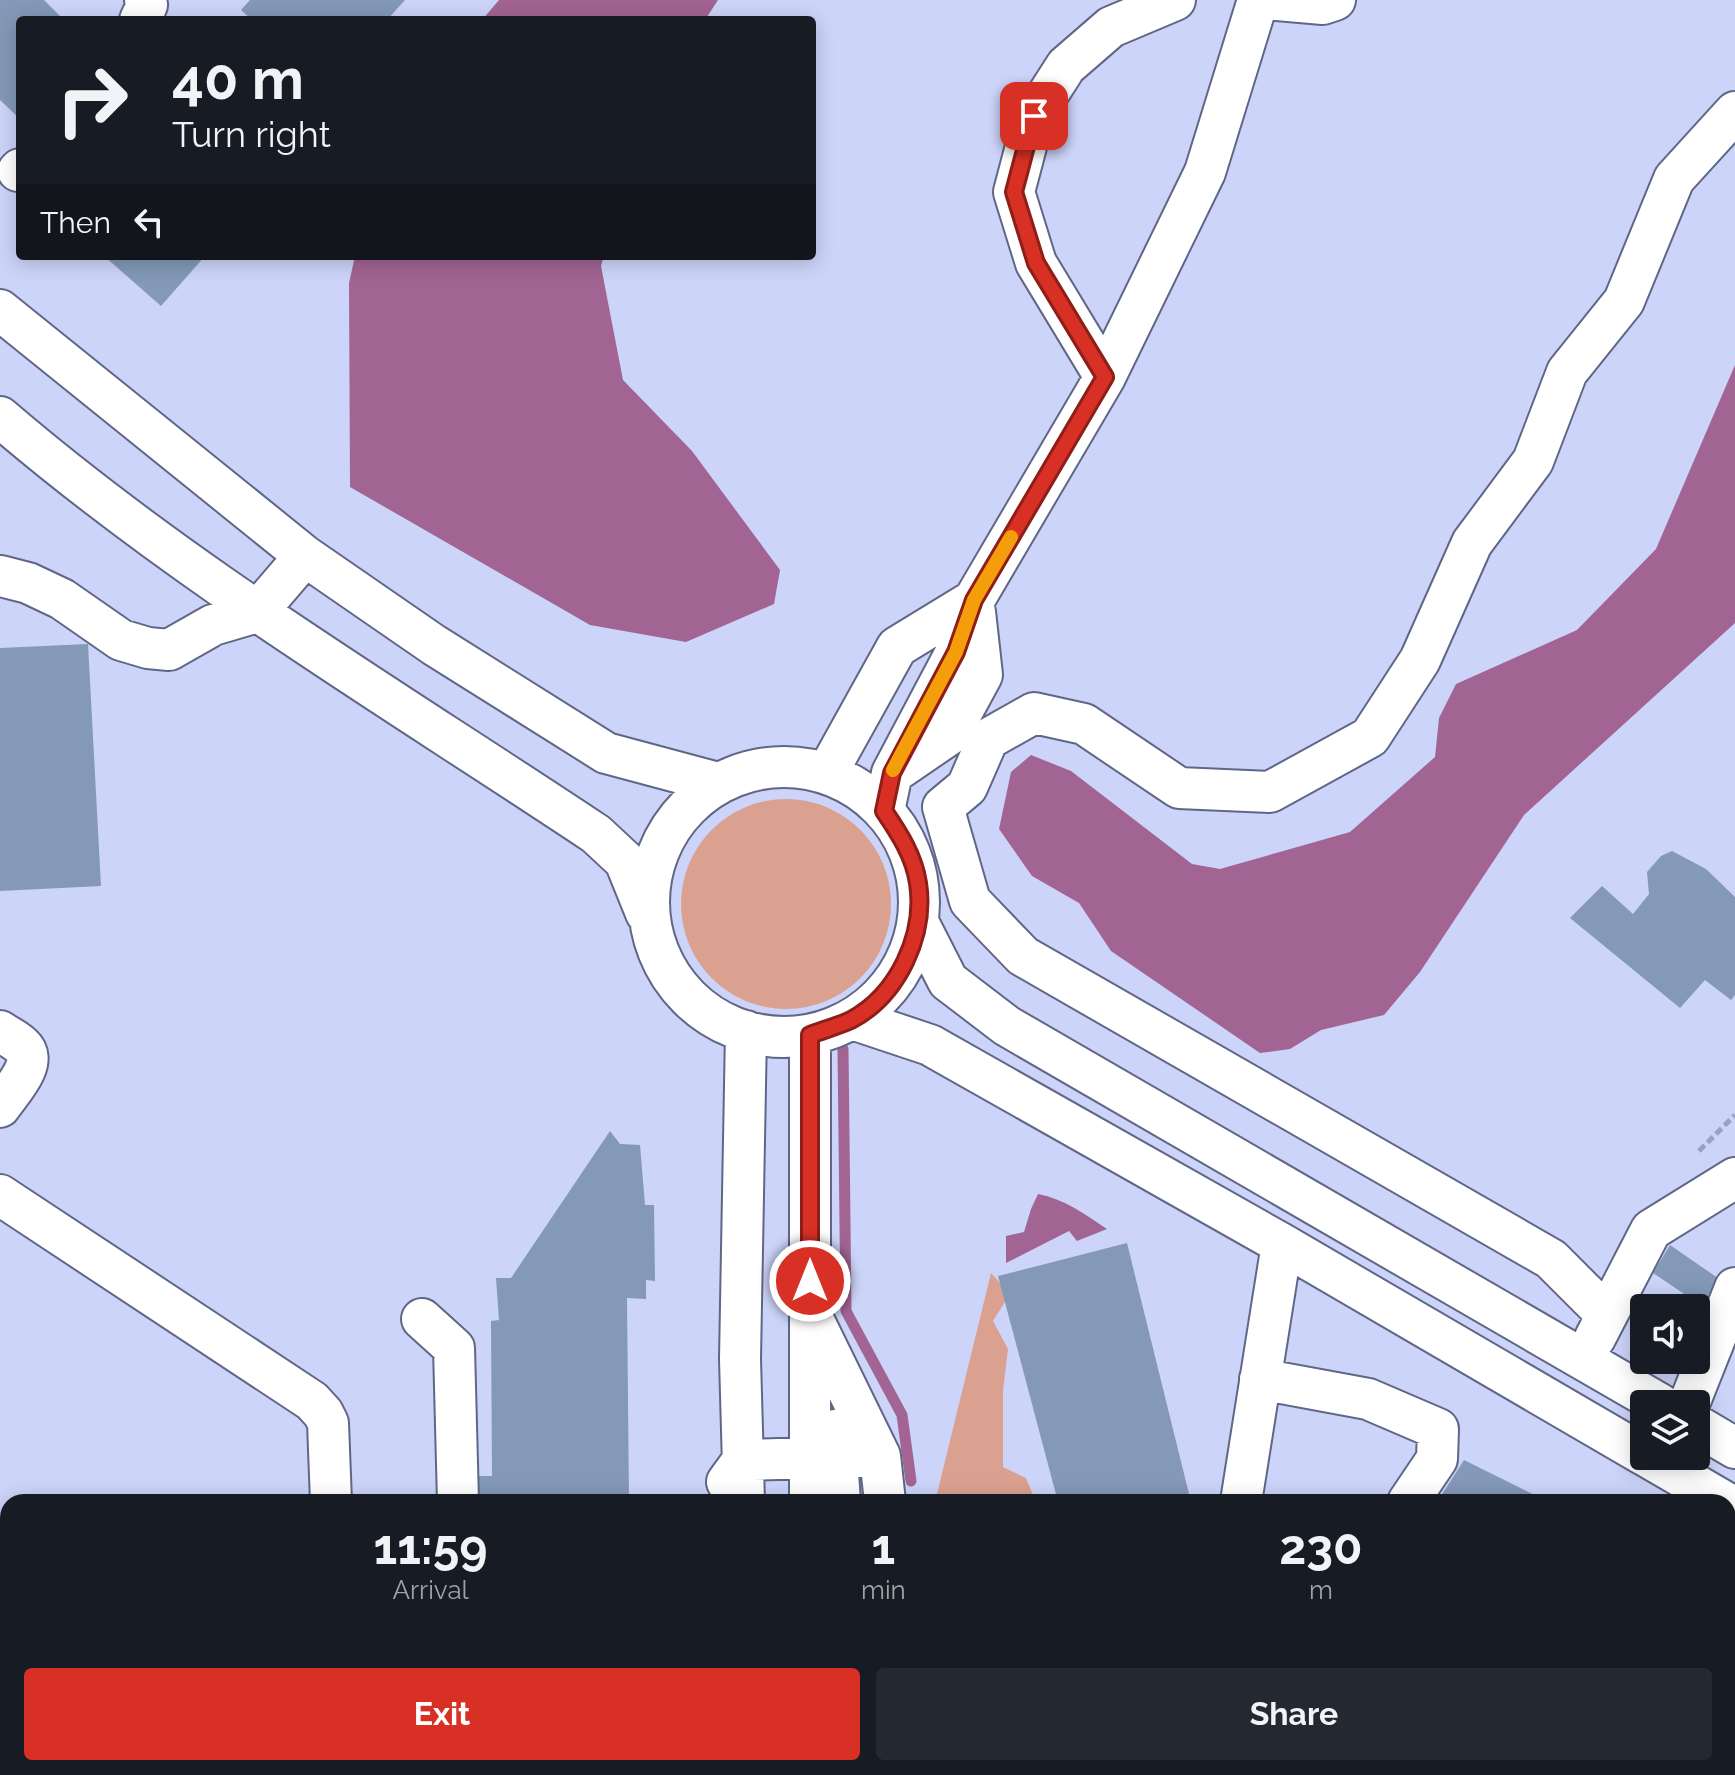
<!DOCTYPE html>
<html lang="en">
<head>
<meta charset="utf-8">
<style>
	body { margin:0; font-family:Raleway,sans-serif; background:#242831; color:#f1f3f6; height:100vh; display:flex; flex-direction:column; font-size:30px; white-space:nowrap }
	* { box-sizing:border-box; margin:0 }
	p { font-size:26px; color:#9ea1a6 }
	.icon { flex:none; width:44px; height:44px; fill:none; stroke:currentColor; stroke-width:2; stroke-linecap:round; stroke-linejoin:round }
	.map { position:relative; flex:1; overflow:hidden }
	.panel { position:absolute; left:0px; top:1494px; width:1736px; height:282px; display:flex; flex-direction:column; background:#171b24; border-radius:24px 24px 0 0; box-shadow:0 4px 20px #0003 }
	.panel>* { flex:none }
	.guide { position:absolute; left:16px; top:16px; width:800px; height:244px; border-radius:8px; box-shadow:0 4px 20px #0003; background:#171b24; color:#f1f3f6; overflow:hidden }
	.controls { position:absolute; left:1630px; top:1294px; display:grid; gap:16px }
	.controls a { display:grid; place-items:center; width:80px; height:80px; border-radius:8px; background:#171b24; box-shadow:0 4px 20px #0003; font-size:40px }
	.pin { position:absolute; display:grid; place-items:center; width:68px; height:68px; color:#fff; margin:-34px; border-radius:16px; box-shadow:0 4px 12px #0006 }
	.me { position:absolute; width:88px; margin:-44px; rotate:0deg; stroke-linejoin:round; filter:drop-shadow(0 0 6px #0008) }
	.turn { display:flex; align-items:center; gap:28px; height:168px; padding:0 24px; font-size:36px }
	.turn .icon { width:104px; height:104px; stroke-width:2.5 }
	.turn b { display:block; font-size:56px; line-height:68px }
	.then { display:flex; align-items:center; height:76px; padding:0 24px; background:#0003; gap:16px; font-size:30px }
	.eta { display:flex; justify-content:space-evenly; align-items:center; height:136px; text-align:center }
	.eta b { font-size:48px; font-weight:700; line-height:56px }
	.action { display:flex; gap:16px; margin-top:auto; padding:16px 24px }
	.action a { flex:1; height:92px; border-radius:8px; background:#d93025; color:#fff; font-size:32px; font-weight:700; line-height:92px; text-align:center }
	.action a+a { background:#242831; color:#f1f3f6 }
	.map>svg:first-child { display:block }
</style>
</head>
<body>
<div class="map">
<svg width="1735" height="1775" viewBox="0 0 1735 1775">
	<rect width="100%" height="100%" fill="#ccd4f9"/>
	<!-- green -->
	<path fill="#dba190" d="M681 904a105 105 0 1 1 210 0a105 105 0 1 1-210 0Z
		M 991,1273 L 1010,1294 L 993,1321 L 1008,1349 L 1003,1391 L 1003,1467 L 1026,1478 L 1036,1502 L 935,1502 Z"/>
	<!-- water -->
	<path fill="#a26493" d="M 499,0 L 718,0 L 705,20 L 482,20 Z
		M 355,256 L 604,256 L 601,266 L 623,380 L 692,451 L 780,570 L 774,604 L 686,642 L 590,625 L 350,487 L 349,283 Z
		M 1735,365 L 1735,623 L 1524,815 L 1420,972 L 1384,1015 L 1321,1030 L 1290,1049 L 1260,1053 L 1111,951 L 1079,903 L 1032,876 L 999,829 L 1011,772 L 1031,755 L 1071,771 L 1192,864 L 1220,869 L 1350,832 L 1435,757 L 1439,718 L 1456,684 L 1577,630 L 1656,549 Z
		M 1038,1194 C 1064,1199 1085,1214 1107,1229 L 1077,1241 L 1069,1231 L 1006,1263 L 1006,1236 L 1024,1232 L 1031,1209 Z"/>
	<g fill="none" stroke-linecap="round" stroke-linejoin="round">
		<!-- stream -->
		<path stroke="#a26493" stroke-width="11" d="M 843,1049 L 846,1311 L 902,1415 L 911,1481"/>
	</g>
	<!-- building -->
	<path fill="#8399b7" d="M 0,0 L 44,0 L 64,20 L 20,20 L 20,119 L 0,100 Z
		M 250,0 L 405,0 L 387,20 L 252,20 L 241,10 Z
		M 104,256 L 205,256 L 161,306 Z
		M 88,644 L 101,886 L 0,891 L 0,648 Z
		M 1672,851 L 1706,869 L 1735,897 L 1735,995 L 1731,1000 L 1705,980 L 1680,1008 L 1570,918 L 1602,886 L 1633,914 L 1649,894 L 1647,872 L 1661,856 Z
		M 610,1131 L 620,1144 L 640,1145 L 645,1205 L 654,1205 L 655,1281 L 646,1280 L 646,1299 L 627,1298 L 629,1502 L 473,1502 L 473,1476 L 492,1476 L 491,1321 L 499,1320 L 496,1278 L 511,1278 Z
		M 1127,1243 L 1191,1502 L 1058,1502 L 998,1276 Z
		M 1670,1245 L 1725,1283 L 1708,1310 L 1653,1273 Z
		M 1464,1460 L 1549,1502 L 1437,1502 Z
		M 486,1768 L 646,1768 L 646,1775 L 486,1775 Z"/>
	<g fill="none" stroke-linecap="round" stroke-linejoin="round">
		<defs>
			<path id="minor" d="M 1277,0 L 1323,4 L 1335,0
				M 140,20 L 147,5 L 145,0
				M 18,171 L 20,169
				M 0,310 L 305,556 L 434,645 L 606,753 L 718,783
				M 1105,377 L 1036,263 L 1014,192 L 1034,116 L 1066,66 L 1111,27 L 1175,0
				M 0,417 C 184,575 395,700 596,834 L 625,861 L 646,913
				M 1,576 L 28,583 L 62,599 L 121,640 L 148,648 L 169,650 L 213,625 L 257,612 L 305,556
				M649 902a135 135 0 1 1 270 0a135 135 0 1 1-270 0Z
				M 827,773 L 897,647 L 974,600
				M 893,773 L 950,734 L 982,675 L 975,612
				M 884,811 L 892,773 L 956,652 L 974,600 L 1105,377 L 1205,172 L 1258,0
				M 918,922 L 948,981 L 1007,1026 L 1660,1404
				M 852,1019 L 930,1045 L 1282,1244 L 1644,1455
				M 0,1031 C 7,1036 16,1040 22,1046 C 40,1062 10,1092 0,1107
				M 810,1035 L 810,1502
				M 0,1195 L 312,1401 L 323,1413 L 328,1423 L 331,1502
				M 1607,1315 L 1551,1259 L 1023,956 L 970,901 L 943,807 L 967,787 L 988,739 L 1034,713 L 1084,724 L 1179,788 L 1270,792 L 1370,737 L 1420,660 L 1472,543 L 1533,461 L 1567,372 L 1624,301 L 1674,179 L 1735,112
				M 422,1319 L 454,1348 L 458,1502
				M 814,1321 L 880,1456 L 885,1502
				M 1595,1338 L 1651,1230 L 1735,1178
				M 1260,1379 L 1368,1399 L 1438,1429 L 1437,1459 L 1408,1502
				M 1689,1404 L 1735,1288
				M 1696,1425 L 1735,1448
				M 835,1430 L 840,1502
				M 1646,1456 L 1725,1502
				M 727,1482 L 743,1460 L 880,1456
				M 744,1502 L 740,1359 L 746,1031
				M 1241,1502 L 1282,1244
				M 0,1541 L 8,1546
				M 0,1727 L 8,1734
				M 47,1768 L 55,1775
				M 753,1768 L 754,1775
				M 398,1775 L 403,1768
				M 819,1775 L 824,1768
				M 1212,1775 L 1212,1768"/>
		</defs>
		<!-- minor casing -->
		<use href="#minor" stroke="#606686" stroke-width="44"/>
		<!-- path -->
		<path stroke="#9ba2c0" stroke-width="5" stroke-dasharray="8 4" stroke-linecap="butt" d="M 1699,1151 L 1735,1115"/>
		<!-- minor -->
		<use href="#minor" stroke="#fff" stroke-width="40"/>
	</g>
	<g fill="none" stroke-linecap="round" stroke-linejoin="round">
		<defs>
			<path id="route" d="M 810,1281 L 810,1035 C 823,1030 838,1026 851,1020 C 898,995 926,935 918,883 C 914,856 899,833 884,811 L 892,773 L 956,652 L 974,600 L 1105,377 L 1036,263 L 1014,192 L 1034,116"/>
		</defs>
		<!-- route casing -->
		<use href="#route" stroke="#8d1f18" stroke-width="20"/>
		<!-- route -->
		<use href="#route" stroke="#d93025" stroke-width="14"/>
		<!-- slow -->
		<path stroke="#f59e0b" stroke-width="14" d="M 893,770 L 956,652 L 974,600 L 1011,537"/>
	</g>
</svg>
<div class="controls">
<a><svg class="icon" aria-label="sound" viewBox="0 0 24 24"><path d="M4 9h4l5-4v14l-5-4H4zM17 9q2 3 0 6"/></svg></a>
<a><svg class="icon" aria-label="layers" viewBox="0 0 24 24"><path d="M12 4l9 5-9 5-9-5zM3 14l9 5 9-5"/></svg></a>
</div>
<div class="pin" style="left:1034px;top:116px;background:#d93025"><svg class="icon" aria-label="arrive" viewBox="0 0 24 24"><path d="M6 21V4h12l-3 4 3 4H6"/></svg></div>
<svg class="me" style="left:810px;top:1281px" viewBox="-20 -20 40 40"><circle r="17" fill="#d93025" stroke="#fff" stroke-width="3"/><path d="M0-11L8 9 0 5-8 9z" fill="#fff"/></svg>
<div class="guide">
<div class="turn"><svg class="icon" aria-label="right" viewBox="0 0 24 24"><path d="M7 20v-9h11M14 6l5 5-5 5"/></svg><div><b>40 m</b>Turn right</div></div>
<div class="then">Then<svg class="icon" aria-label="left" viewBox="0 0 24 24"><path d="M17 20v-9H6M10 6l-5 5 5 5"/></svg></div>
</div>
<section class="panel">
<div class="eta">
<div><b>11:59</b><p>Arrival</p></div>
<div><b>1</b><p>min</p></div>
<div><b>230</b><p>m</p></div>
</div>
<div class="action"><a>Exit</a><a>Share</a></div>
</section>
</div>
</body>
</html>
